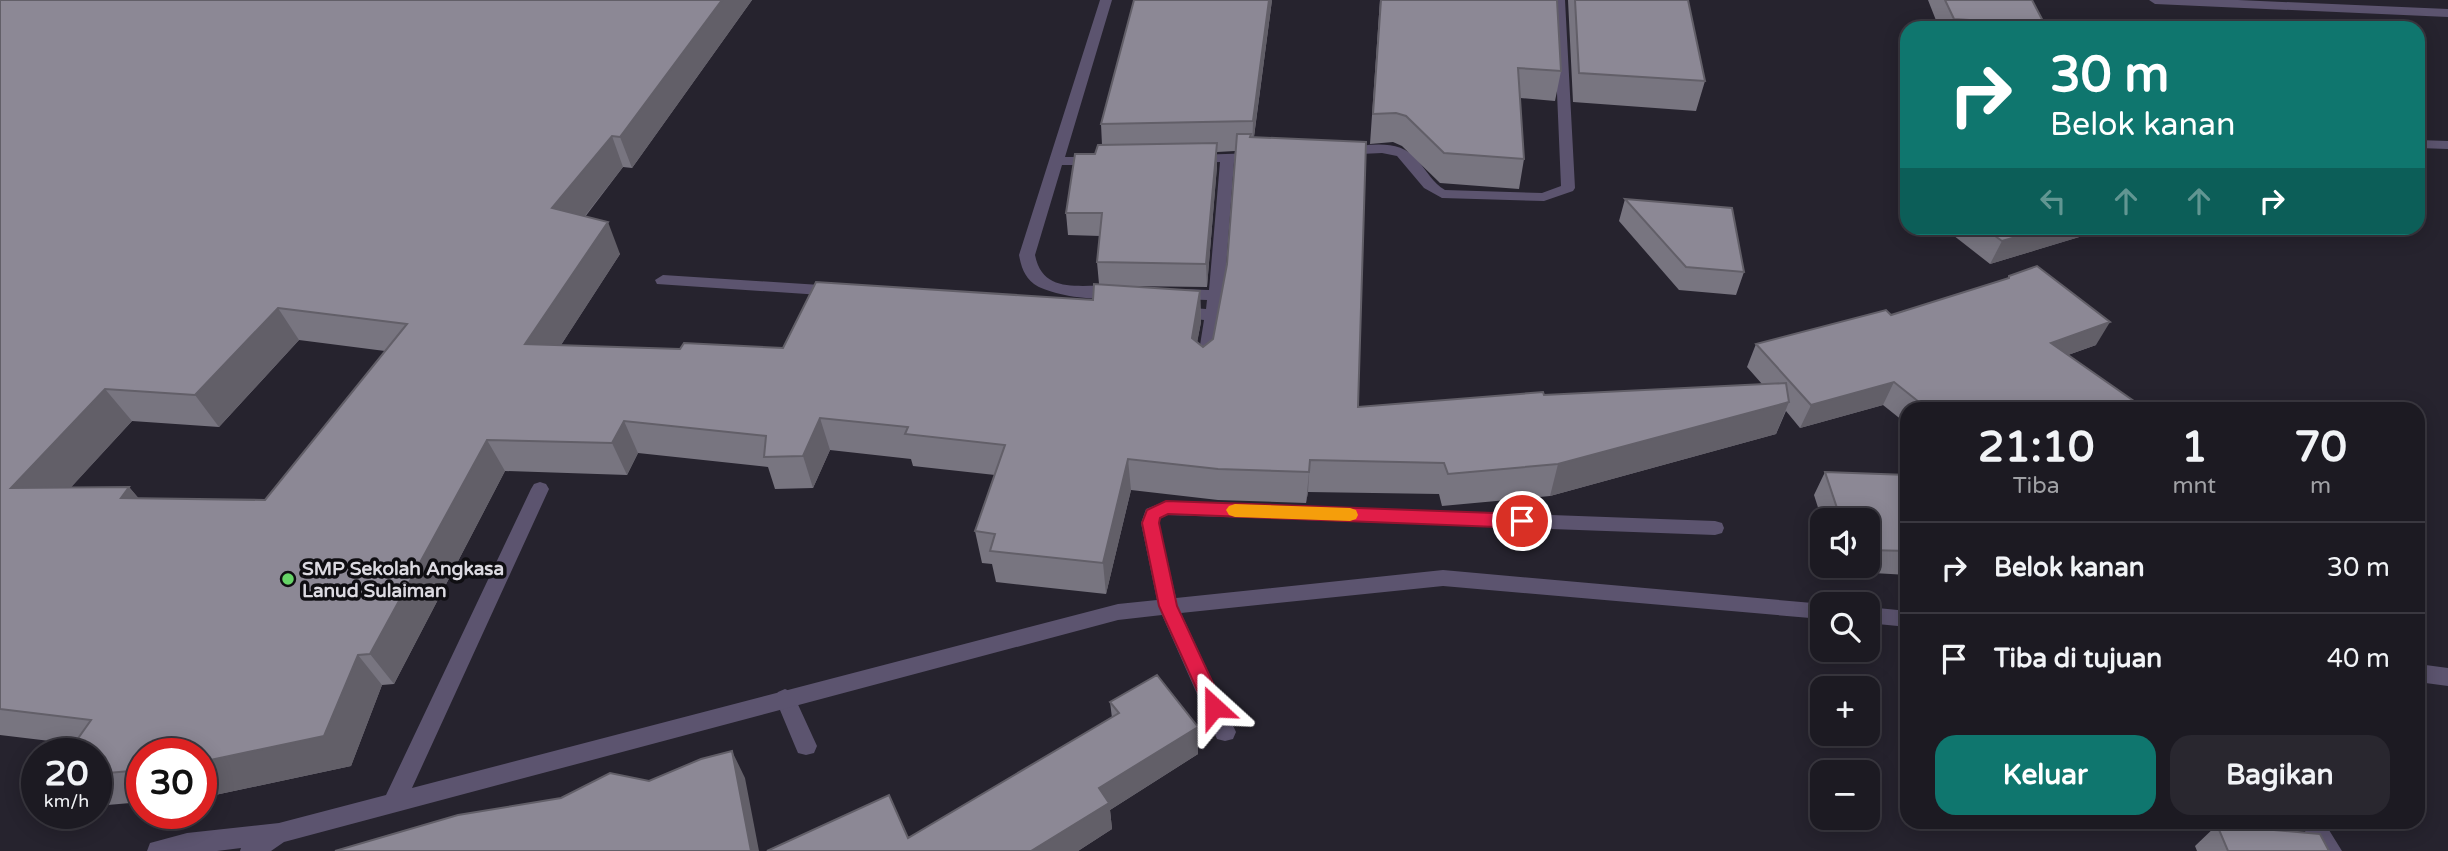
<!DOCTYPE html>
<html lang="id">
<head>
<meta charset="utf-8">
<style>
	body { margin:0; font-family:"Varela Round",sans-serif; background:#29272f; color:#f1f3f6; height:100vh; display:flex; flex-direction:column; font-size:26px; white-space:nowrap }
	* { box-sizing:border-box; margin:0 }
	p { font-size:23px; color:#a0a1a5 }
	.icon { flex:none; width:38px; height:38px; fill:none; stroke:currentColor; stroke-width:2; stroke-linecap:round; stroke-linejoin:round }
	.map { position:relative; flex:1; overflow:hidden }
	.drawer { position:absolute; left:1900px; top:402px; width:525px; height:427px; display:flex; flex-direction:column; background:#1c1a22; border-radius:21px; box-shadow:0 4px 18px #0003,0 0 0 2px #3a3840 }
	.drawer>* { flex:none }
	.hud { position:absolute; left:1900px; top:21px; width:525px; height:214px; border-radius:21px; box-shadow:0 4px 18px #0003,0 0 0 2px #3a3840; background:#0f766e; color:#fff; overflow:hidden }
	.tools { position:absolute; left:1810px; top:508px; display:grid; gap:14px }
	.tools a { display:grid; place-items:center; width:70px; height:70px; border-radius:14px; background:#1c1a22; box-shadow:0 4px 18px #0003,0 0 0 2px #3a3840; font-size:35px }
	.speed { position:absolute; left:21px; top:738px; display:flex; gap:14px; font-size:35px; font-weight:700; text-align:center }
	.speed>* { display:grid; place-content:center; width:91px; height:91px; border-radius:50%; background:#1c1a22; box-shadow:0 4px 18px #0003,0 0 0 2px #3a3840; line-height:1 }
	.speed small { font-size:18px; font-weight:400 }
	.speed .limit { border:10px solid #d22; background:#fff; color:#111 }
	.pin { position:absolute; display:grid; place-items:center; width:60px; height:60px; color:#fff; margin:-30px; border:4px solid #fff; border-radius:50%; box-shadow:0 2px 7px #0007 }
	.me { position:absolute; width:77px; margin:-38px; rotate:336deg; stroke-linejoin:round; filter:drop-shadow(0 0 5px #0008) }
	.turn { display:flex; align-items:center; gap:24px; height:147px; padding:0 35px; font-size:32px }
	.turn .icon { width:91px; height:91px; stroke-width:2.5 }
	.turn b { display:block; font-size:49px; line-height:60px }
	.lanes { display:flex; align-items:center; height:66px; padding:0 35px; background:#0003; justify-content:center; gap:35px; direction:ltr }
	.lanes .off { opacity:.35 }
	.eta { display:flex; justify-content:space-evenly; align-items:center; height:119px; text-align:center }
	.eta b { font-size:42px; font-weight:700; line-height:49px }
	.action { display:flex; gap:14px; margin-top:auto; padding:14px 35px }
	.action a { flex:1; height:80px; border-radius:21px; background:#0f766e; color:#fff; font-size:28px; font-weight:700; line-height:80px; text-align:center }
	.action a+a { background:#29272f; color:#f1f3f6 }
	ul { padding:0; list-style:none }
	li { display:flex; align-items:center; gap:21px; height:91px; padding:0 35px; border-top:2px solid #3a3840 }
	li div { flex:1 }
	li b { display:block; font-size:26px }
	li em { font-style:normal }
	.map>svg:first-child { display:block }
</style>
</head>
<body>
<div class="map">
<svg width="2448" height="851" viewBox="0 0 2448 851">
	<rect width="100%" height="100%" fill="#26232e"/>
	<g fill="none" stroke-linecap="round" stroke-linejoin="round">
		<!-- service -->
		<path fill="#5c546f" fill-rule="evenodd" d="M 1100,0 L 1112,0 L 1065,157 L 1096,157 L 1103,161 L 1096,165 L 1062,165 L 1035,255 C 1044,300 1089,280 1121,288 L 1123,292 C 1111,306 1048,295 1034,284 C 1024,276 1021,266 1019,255 Z
			M 1553,0 L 1565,0 L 1575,188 L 1573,191 L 1544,201 L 1442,198 L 1424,188 L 1397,156 L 1382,153 L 1339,155 L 1339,149 L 1344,148 C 1370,145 1400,138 1418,161 C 1427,171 1433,183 1445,190 L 1542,193 L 1561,186 Z
			M 2149,0 L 2238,0 L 2448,9 L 2448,17 L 2155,4 Z
			M 2418,140 L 2448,141 L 2448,149 L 2418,148 Z
			M 1257,153 L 1264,157 L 1262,160 L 1234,162 L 1224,295 L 1213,364 L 1205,370 L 1197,364 L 1204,320 L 1178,317 L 1170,312 L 1178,307 L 1206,309 L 1207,300 L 1178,299 L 1170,294 L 1178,289 L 1209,290 L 1220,162 L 1194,163 L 1187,159 L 1194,155 Z
			M 663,275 L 836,286 L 844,291 L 836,296 L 657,284 L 655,280 Z
			M 785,689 L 792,692 L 795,698 L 817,746 L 814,753 L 806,755 L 798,753 L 795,746 L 775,698 L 778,692 Z"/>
		<!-- minor -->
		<path fill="#5c546f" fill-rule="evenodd" d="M 540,482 L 546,484 L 549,489 L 412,788 L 1118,604 L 1157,600 L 1141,523 L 1146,509 L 1166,501 L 1715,521 L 1722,523 L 1724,528 L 1722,533 L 1715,535 L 1168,515 L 1161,518 L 1159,523 L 1176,598 L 1443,570 L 1824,604 L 1822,604 L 1822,619 L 1443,586 L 1181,613 L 1236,732 L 1233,739 L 1225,741 L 1217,739 L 1162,615 L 1118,620 L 284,842 L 271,851 L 240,851 L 241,848 L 217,851 L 147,851 L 150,843 L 187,833 L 279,823 L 386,795 L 531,489 L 534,484 Z
			M 1867,607 L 1908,611 L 1908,627 L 1867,623 Z
			M 2418,664 L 2448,668 L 2448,686 L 2418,682 Z
			M 2299,822 L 2324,822 L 2342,851 L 2318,851 Z"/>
	</g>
	<!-- wall -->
	<path fill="#787580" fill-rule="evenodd" d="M 0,0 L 752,0 L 632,168 L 623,167 L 585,217 L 620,254 L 561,345 L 680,349 L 783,348 L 1093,300 L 1099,284 L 1097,262 L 1100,236 L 1068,235 L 1066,213 L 1095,154 L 1102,145 L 1101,124 L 1272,0 L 1254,137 L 1358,407 L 1544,395 L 1762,384 L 1747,367 L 1756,344 L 1891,315 L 2007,279 L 2009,276 L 2096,345 L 2068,355 L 2139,410 L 1908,410 L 1908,425 L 1883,405 L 1800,428 L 1786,411 L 1776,434 L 1550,496 L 1442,506 L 1439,494 L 1308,492 L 1306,503 L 1218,500 L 1131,490 L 1106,594 L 996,582 L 992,564 L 982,563 L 975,531 L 995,475 L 913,466 L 911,459 L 830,450 L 813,488 L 775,489 L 768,467 L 638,453 L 627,475 L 505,471 L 394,684 L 382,685 L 351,766 L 215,795 L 201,796 L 201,754 L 142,754 L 142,802 L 96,806 L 96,754 L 75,744 L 0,735 ZM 1235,151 L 1227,264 L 1213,339 L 1203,347 L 1197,342 L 1201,322 L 1200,291 L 1124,286 L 1207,287 L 1217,166 L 1217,152 ZM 299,340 L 385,351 L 265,500 L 138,498 L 129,487 L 71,487 L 132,421 L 219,427 Z
		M 1380,0 L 1557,0 L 1561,71 L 1555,101 L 1520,98 L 1524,159 L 1519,189 L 1440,183 L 1402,146 L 1393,142 L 1370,144 Z
		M 1568,0 L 1688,0 L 1705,81 L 1696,111 L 1573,102 Z
		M 1928,0 L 2032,0 L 2045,25 L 2044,28 L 1939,28 Z
		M 1625,199 L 1744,272 L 1736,295 L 1679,290 L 1619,221 Z
		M 1944,228 L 2109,228 L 1990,264 Z
		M 1825,472 L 1908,475 L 1908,575 L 1838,571 L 1836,565 L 1867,565 L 1867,520 L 1822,520 L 1814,495 Z
		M 1110,702 L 1198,754 L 1110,810 L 1112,829 L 1078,851 L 767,851 L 908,838 L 1112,718 Z
		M 2217,825 L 2329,851 L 2197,851 L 2195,846 Z"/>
	<!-- shaded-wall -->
	<path fill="#625f68" d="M 722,0 L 752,0 L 632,168 L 620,137 Z
		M 1269,0 L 1272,0 L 1252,151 L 1253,121 Z
		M 612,136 L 623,167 L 566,240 L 552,208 Z
		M 1217,143 L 1217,166 L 1207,287 L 1206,264 Z
		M 608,222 L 620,254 L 541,376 L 525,344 Z
		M 2047,228 L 2109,228 L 1990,264 L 2002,241 Z
		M 1200,291 L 1201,322 L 1192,370 L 1192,338 Z
		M 278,308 L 299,340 L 219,427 L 195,395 Z
		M 2110,322 L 2096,345 L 2037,366 L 2051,343 Z
		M 1894,382 L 1883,405 L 1800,428 L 1811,405 Z
		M 105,389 L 132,421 L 42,519 L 11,488 Z
		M 1789,402 L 1776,434 L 1550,496 L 1558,464 Z
		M 820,418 L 830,450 L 813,488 L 803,456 Z
		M 624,421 L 638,453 L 627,475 L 612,443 Z
		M 487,440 L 505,471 L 394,684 L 370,654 Z
		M 1128,459 L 1131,490 L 1106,594 L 1103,563 Z
		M 1310,460 L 1308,492 L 1306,503 L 1309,472 Z
		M 129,487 L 156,518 L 121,498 Z
		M 358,655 L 382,685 L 351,766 L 215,795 L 201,782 L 201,762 Z
		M 1198,727 L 1198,754 L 1110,810 L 1112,829 L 1078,851 L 1031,851 L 1099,788 Z
		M 732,751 L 745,778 L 759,851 L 751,851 Z"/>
	<!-- building -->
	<path fill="#8c8895" stroke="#625f68" stroke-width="2" fill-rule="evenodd" d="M 0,0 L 722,0 L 620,137 L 612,136 L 552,208 L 608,222 L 525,344 L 680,349 L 684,343 L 783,348 L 816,282 L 1093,300 L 1094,284 L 1200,291 L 1192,338 L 1203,347 L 1213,339 L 1227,264 L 1237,134 L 1251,134 L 1250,137 L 1366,142 L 1358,407 L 1543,392 L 1544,395 L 1786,383 L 1789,402 L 1558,464 L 1448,474 L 1444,463 L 1310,460 L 1309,472 L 1218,469 L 1128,459 L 1103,563 L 990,551 L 995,534 L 975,531 L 1005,445 L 905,434 L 908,427 L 820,418 L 803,456 L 764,457 L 766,436 L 624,421 L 612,443 L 487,440 L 370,654 L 358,655 L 324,736 L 201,762 L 201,754 L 142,754 L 142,770 L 96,774 L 96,754 L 67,754 L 91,720 L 0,709 ZM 278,308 L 407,324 L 265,500 L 121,498 L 129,487 L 11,488 L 105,389 L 195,395 Z
		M 1134,0 L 1269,0 L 1253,121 L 1101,124 Z
		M 1381,0 L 1557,0 L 1561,71 L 1518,68 L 1524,159 L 1444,153 L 1406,116 L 1396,113 L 1373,114 Z
		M 1575,0 L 1688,0 L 1705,81 L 1579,73 Z
		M 1945,0 L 2032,0 L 2045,25 L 1954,19 Z
		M 1217,143 L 1206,264 L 1097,262 L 1102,213 L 1066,213 L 1075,154 L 1095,154 L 1098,145 Z
		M 1625,199 L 1732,208 L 1744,272 L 1686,267 Z
		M 1984,228 L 2047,228 L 2002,241 Z
		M 2037,266 L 2110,322 L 2051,343 L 2141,406 L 2135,410 L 1929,410 L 1894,382 L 1811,405 L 1756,344 L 1886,310 L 1891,315 L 2009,278 L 2009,276 Z
		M 1825,472 L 1908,475 L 1908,551 L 1867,550 L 1867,520 L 1841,520 Z
		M 1157,675 L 1198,727 L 1099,788 L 1109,803 L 1031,851 L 767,851 L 889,795 L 908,838 L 1119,713 L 1110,702 Z
		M 732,751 L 751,851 L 335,851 L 458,815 L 561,798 L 610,773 L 649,781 L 701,759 Z
		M 2217,825 L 2320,834 L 2329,851 L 2228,851 Z"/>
	<!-- route -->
	<path fill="#e11d48" stroke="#92132f" stroke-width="2" d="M 1166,501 L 1522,514 L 1528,516 L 1531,521 L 1528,526 L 1522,528 L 1168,514 L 1160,518 L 1159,523 L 1177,606 L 1224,707 L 1221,712 L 1214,715 L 1207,712 L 1159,606 L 1142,523 L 1147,510 Z"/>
	<!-- slow -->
	<path fill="#f59e0b" d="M 1235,504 L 1350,508 L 1356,510 L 1358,515 L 1356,519 L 1350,521 L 1235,517 L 1229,515 L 1226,510 L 1229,506 Z"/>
	<!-- markers -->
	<circle fill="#66d467" stroke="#0f0e12" stroke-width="2.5" cx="288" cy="579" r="7"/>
	<g text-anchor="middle" stroke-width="7" stroke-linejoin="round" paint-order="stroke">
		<!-- poi labels -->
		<g font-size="19" font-weight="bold" fill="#dcdae1" stroke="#0f0e12" text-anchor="start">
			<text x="302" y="575">SMP Sekolah Angkasa<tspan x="302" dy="22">Lanud Sulaiman</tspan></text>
		</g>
	</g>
</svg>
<div class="tools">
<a><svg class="icon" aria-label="sound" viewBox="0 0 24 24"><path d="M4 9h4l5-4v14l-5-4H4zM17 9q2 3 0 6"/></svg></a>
<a><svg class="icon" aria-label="search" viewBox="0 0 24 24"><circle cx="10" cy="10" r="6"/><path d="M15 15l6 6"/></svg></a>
<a>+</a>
<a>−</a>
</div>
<div class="speed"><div>20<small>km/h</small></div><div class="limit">30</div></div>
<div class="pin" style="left:1522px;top:521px;background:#d93025"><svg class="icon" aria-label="arrive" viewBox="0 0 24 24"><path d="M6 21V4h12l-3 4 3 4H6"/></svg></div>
<svg class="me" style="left:1214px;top:707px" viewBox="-20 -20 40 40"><path d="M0-17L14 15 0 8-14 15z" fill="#e11d48" stroke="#fff" stroke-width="4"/></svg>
<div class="hud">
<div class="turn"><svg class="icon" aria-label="right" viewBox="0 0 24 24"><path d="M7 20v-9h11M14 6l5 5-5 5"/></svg><div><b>30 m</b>Belok kanan</div></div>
<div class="lanes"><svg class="icon off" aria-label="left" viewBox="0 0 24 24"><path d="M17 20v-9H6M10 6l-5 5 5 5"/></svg><svg class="icon off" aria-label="ahead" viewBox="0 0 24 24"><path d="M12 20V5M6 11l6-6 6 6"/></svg><svg class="icon off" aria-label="ahead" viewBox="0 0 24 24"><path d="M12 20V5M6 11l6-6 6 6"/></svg><svg class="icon" aria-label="right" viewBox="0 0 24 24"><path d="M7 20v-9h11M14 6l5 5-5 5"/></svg></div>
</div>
<section class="drawer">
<div class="eta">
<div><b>21:10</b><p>Tiba</p></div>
<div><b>1</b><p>mnt</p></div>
<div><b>70</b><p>m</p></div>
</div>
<ul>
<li><svg class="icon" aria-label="right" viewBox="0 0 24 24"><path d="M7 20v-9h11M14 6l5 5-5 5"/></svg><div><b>Belok kanan</b></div><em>30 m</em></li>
<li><svg class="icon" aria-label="arrive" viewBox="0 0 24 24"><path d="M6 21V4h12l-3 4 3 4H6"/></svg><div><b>Tiba di tujuan</b></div><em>40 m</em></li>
</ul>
<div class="action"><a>Keluar</a><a>Bagikan</a></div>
</section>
</div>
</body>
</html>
